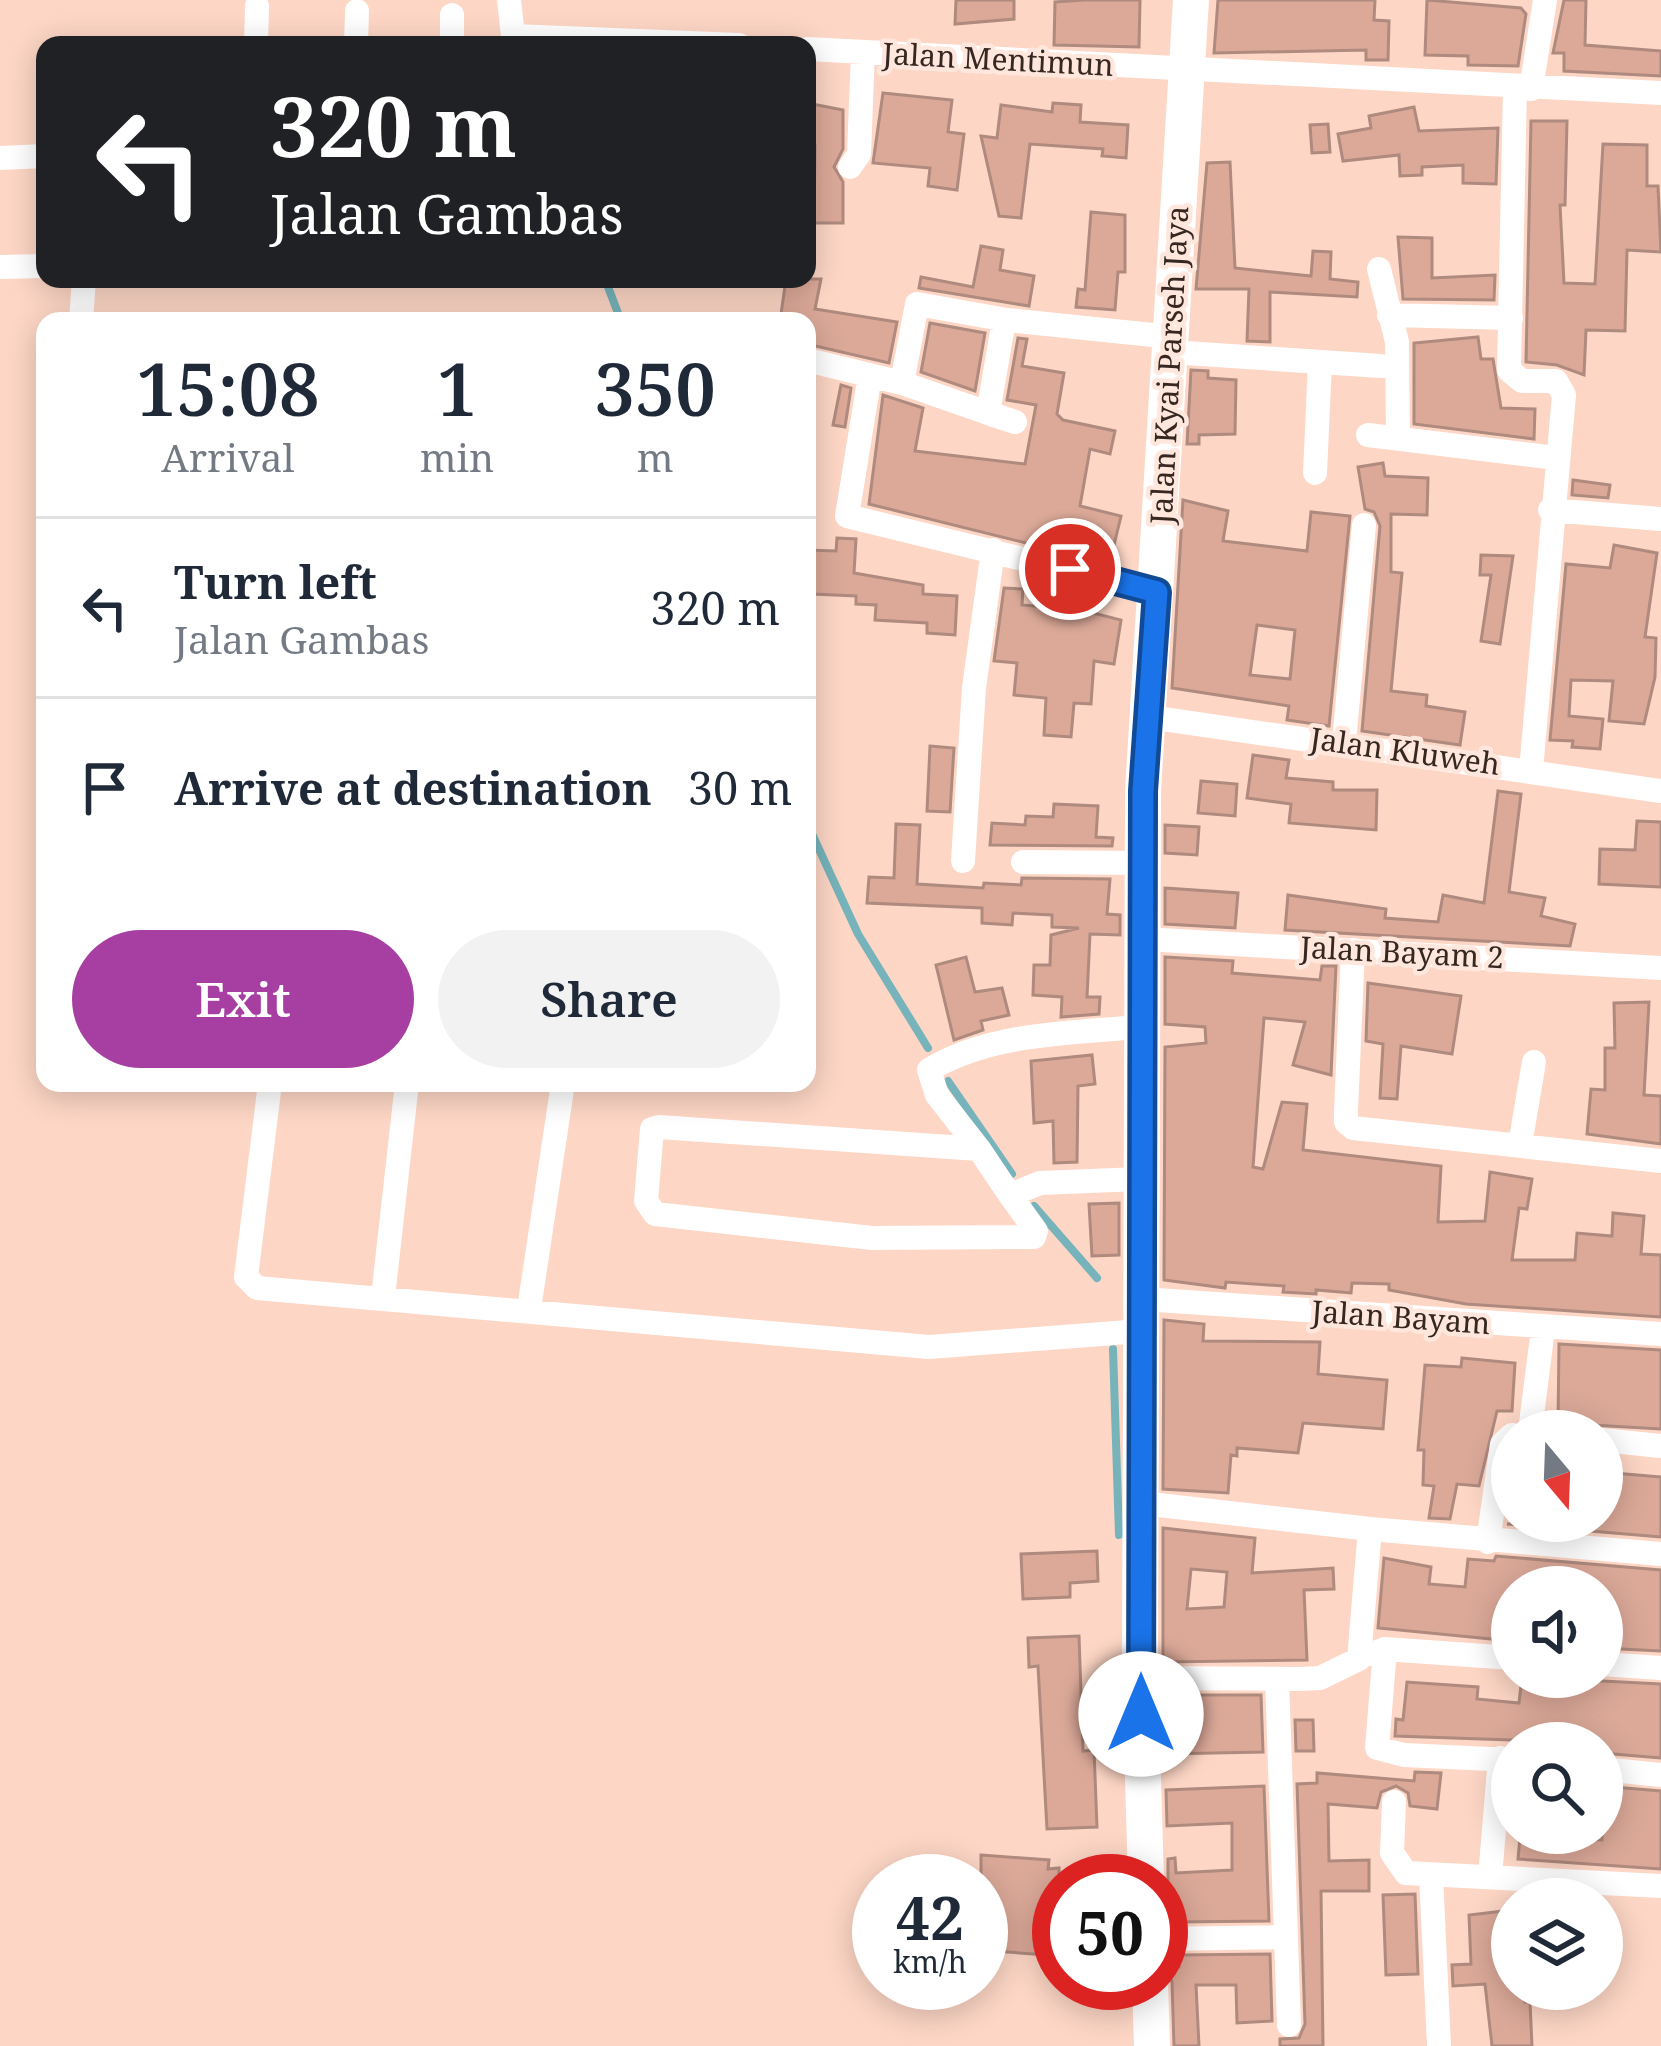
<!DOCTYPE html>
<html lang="en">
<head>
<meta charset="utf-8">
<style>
	body { margin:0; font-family:"Noto Serif",serif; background:#f2f2f3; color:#1f2937; height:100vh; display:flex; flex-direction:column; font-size:45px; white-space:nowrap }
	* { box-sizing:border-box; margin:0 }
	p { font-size:39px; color:#747a83 }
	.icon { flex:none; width:66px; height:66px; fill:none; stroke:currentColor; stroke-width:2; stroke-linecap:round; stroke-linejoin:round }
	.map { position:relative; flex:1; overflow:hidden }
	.sheet { position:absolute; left:36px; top:312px; width:780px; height:780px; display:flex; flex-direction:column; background:#fff; border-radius:24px; box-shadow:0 6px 30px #0003 }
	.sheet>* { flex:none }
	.hud { position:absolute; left:36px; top:36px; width:780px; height:252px; border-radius:24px; box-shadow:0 6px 30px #0003; background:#202124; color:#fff; overflow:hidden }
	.needle { width:78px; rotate:161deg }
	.tools { position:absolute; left:1491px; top:1410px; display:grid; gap:24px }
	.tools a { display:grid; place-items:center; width:132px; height:132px; border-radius:50%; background:#fff; box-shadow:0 6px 30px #0003; font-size:60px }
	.speed { position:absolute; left:852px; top:1854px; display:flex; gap:24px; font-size:60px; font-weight:700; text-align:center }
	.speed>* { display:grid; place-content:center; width:156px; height:156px; border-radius:50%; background:#fff; box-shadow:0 6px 30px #0003; line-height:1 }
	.speed small { font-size:30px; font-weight:400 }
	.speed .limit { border:18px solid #d22; background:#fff; color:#111 }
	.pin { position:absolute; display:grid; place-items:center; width:102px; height:102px; color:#fff; margin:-51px; border:6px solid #fff; border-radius:50%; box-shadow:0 3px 12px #0007 }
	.me { position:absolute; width:132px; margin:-66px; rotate:0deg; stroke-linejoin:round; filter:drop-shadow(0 0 9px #0008) }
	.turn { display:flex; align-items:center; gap:42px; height:252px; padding:0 36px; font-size:54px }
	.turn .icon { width:156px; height:156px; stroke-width:2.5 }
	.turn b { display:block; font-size:84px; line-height:102px }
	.eta { display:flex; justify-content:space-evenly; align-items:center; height:204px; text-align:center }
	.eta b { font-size:72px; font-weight:600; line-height:84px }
	.primary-button { display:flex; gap:24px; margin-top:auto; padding:24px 36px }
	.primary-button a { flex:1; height:138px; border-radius:72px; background:#a73fa2; color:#fff; font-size:48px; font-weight:600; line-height:138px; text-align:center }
	.primary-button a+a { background:#f2f2f3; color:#1f2937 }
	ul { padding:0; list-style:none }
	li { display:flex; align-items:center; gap:36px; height:180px; padding:0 36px; border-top:3px solid #e0e1e3 }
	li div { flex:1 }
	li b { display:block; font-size:45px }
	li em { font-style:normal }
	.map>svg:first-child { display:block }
</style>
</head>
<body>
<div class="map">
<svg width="1661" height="2046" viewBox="0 0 1661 2046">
	<rect width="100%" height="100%" fill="#fdd6c5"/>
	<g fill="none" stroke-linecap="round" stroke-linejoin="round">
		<!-- stream -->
		<path stroke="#76b3ba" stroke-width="8" d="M 605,279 L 621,321
			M 807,823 L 858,934 L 928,1048
			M 948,1081 L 1012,1174
			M 1034,1206 L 1097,1278
			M 1113,1349 L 1119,1535"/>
	</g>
	<!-- building -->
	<path fill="#dca999" stroke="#af8a7e" stroke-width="3" fill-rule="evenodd" d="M 956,0 L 1014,0 L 1014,19 L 955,24 Z
		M 1084,0 L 1140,0 L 1139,47 L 1054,45 L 1055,2 Z
		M 1218,0 L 1375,0 L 1374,20 L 1389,21 L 1388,60 L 1366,60 L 1366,50 L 1214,53 Z
		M 1427,0 L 1521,8 L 1526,14 L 1518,66 L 1468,65 L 1468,56 L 1425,55 Z
		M 1564,0 L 1586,0 L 1585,45 L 1661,51 L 1661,76 L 1564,71 L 1564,53 L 1553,53 Z
		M 883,93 L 952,100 L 948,132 L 964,134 L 957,190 L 928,186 L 930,168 L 873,163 Z
		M 807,103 L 843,110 L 843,149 L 834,167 L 843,182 L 843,223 L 814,223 L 815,146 L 807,145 Z
		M 1053,103 L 1081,105 L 1080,122 L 1128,125 L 1126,158 L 1102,156 L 1103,149 L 1030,144 L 1021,218 L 999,216 L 981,136 L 997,138 L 1001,105 L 1052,112 Z
		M 1414,107 L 1419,131 L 1498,128 L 1496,184 L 1463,183 L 1463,165 L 1422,167 L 1422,175 L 1400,176 L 1399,155 L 1343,161 L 1338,134 L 1371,128 L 1369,116 Z
		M 1531,121 L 1567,121 L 1565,205 L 1560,205 L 1564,283 L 1595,284 L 1603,144 L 1647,145 L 1647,186 L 1658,186 L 1661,252 L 1627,250 L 1625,331 L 1586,330 L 1584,375 L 1557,365 L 1526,362 Z
		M 1328,124 L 1330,152 L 1312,153 L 1310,125 Z
		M 1230,162 L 1235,268 L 1311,276 L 1313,251 L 1331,252 L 1330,279 L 1358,282 L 1357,297 L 1270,292 L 1270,342 L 1247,341 L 1249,289 L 1196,289 L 1207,163 Z
		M 1091,212 L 1125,215 L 1125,272 L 1118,272 L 1115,310 L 1076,307 L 1078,289 L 1085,290 Z
		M 1398,237 L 1432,238 L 1432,278 L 1495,275 L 1494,300 L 1403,299 Z
		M 981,246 L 1003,250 L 1000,270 L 1034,276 L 1029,306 L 919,288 L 921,277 L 973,287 Z
		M 786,279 L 821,279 L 815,309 L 897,322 L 889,363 L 807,344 L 807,321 L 780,321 Z
		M 930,323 L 985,333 L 975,391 L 921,372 Z
		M 1478,337 L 1481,359 L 1493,359 L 1501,408 L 1535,409 L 1534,439 L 1414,424 L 1414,343 Z
		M 1018,338 L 1027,339 L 1022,366 L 1064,373 L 1057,414 L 1063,420 L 1115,431 L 1110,454 L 1090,449 L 1080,506 L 1121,516 L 1114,545 L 1073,538 L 1070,554 L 869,504 L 883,395 L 923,408 L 915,451 L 1025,464 L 1036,405 L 1007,400 Z
		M 1191,370 L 1208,371 L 1208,378 L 1236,380 L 1235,434 L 1199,435 L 1199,444 L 1187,444 Z
		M 841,385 L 851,388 L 845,427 L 833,425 Z
		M 1383,463 L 1385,476 L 1428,478 L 1427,515 L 1391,514 L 1391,572 L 1402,573 L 1391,691 L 1427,695 L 1426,706 L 1465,712 L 1460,745 L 1362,731 L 1380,526 L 1374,512 L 1365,509 L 1358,467 Z
		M 1573,480 L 1610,485 L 1608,498 L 1572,495 Z
		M 1183,500 L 1228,511 L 1223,541 L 1307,551 L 1311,512 L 1350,516 L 1329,726 L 1287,720 L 1289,706 L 1172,688 ZM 1257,625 L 1295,630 L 1290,679 L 1250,675 Z
		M 837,538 L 856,539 L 854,573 L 923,585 L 923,594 L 957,596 L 955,635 L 927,633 L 927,623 L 875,620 L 876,605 L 856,604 L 856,596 L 813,594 L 814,588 L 807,588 L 807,550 L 836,551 Z
		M 1614,545 L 1657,553 L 1645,637 L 1656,638 L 1655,677 L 1644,724 L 1609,721 L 1613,681 L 1571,680 L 1569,716 L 1603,719 L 1600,749 L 1572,747 L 1573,741 L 1550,740 L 1566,564 L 1610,568 Z
		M 1481,555 L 1513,556 L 1500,644 L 1481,641 L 1491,575 L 1480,575 Z
		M 1004,588 L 1023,589 L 1022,605 L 1082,610 L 1121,620 L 1114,664 L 1094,661 L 1091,704 L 1074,703 L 1071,737 L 1044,735 L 1046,698 L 1014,695 L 1017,663 L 994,661 Z
		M 930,746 L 954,748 L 950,812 L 927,811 Z
		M 1253,755 L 1289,760 L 1286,778 L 1333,782 L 1333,790 L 1377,790 L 1376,830 L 1289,823 L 1291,804 L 1247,798 Z
		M 1201,781 L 1237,784 L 1235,816 L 1198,813 Z
		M 1498,791 L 1521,794 L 1509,892 L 1545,898 L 1541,916 L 1575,924 L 1570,946 L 1285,930 L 1288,895 L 1386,909 L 1385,918 L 1438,922 L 1443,895 L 1484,903 Z
		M 1054,804 L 1098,806 L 1096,837 L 1113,838 L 1112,846 L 990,845 L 992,823 L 1025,825 L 1026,816 L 1053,817 Z
		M 1637,821 L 1661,822 L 1661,887 L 1599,884 L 1600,849 L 1635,850 Z
		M 896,824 L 920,825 L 917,884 L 983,888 L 984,883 L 1021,885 L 1022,878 L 1110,879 L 1107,914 L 1120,915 L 1120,935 L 1090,934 L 1087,997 L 1100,997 L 1099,1014 L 1061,1017 L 1062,997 L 1033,995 L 1034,965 L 1050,965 L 1051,935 L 1079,928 L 1052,927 L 1052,915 L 1013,913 L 1012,925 L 982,923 L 982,908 L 867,903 L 869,877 L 894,878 Z
		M 1165,825 L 1199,827 L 1197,855 L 1165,853 Z
		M 1165,888 L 1238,893 L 1235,928 L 1165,924 Z
		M 966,957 L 975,992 L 1002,988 L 1009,1015 L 981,1021 L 983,1030 L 954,1040 L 936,965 Z
		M 1165,957 L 1233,961 L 1232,973 L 1320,980 L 1322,966 L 1336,966 L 1331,1075 L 1293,1065 L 1305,1022 L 1264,1018 L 1253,1167 L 1263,1169 L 1282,1102 L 1307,1104 L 1303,1150 L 1441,1166 L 1438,1222 L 1485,1221 L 1490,1172 L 1532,1179 L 1527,1209 L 1519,1208 L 1512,1260 L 1575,1260 L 1577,1233 L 1612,1236 L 1613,1213 L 1644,1216 L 1641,1254 L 1661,1255 L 1661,1317 L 1466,1304 L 1389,1290 L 1389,1284 L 1352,1283 L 1351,1293 L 1316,1290 L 1316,1294 L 1283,1292 L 1284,1286 L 1226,1282 L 1225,1288 L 1164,1280 L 1165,1047 L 1206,1043 L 1205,1027 L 1165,1024 Z
		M 1368,983 L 1461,996 L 1452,1054 L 1401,1046 L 1397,1099 L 1380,1098 L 1383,1044 L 1366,1041 Z
		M 1649,1002 L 1644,1095 L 1661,1096 L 1661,1144 L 1587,1134 L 1591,1089 L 1605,1090 L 1605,1048 L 1615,1048 L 1614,1003 Z
		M 1092,1055 L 1095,1084 L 1078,1086 L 1077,1162 L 1054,1163 L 1053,1121 L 1034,1123 L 1031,1061 Z
		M 1119,1203 L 1119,1255 L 1092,1256 L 1089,1204 Z
		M 1164,1320 L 1204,1324 L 1203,1341 L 1320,1342 L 1318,1374 L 1387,1380 L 1383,1429 L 1303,1423 L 1298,1453 L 1237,1448 L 1237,1456 L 1231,1455 L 1228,1493 L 1163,1489 Z
		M 1559,1344 L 1661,1350 L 1661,1429 L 1558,1423 Z
		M 1462,1358 L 1515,1363 L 1512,1411 L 1497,1411 L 1479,1486 L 1457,1484 L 1450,1519 L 1429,1518 L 1434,1486 L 1423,1485 L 1424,1450 L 1418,1450 L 1425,1365 L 1461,1367 Z
		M 1602,1472 L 1661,1477 L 1661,1537 L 1507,1524 L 1602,1521 Z
		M 1163,1528 L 1255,1538 L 1252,1573 L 1333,1568 L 1334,1589 L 1304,1590 L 1307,1660 L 1163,1662 ZM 1191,1569 L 1227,1572 L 1224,1607 L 1187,1609 Z
		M 1097,1551 L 1098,1581 L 1070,1583 L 1070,1597 L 1023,1599 L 1021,1554 Z
		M 1496,1556 L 1661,1570 L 1661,1651 L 1602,1648 L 1602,1587 L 1512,1587 L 1512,1641 L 1378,1628 L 1384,1558 L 1431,1567 L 1429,1584 L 1465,1587 L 1468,1559 L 1494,1561 Z
		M 1079,1636 L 1083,1751 L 1094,1750 L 1097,1827 L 1047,1829 L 1038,1666 L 1029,1667 L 1028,1638 Z
		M 1522,1677 L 1661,1684 L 1661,1758 L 1602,1753 L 1602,1743 L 1395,1736 L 1396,1719 L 1403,1720 L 1407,1682 L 1478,1687 L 1477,1699 L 1519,1703 Z
		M 1163,1695 L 1261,1695 L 1263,1752 L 1165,1754 Z
		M 1295,1720 L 1313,1720 L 1314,1751 L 1296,1751 Z
		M 1415,1772 L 1441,1773 L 1437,1809 L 1410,1806 L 1408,1793 L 1396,1786 L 1381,1792 L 1377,1808 L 1328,1804 L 1329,1861 L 1369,1860 L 1369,1891 L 1321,1891 L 1323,2046 L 1280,2046 L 1280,2039 L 1299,2038 L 1305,2024 L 1297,1784 L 1317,1783 L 1317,1773 L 1414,1781 Z
		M 1264,1786 L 1269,1921 L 1177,1922 L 1175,1899 L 1161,1900 L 1168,1882 L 1168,1859 L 1175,1858 L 1176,1873 L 1232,1870 L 1232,1823 L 1167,1826 L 1166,1790 Z
		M 1602,1786 L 1661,1791 L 1661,1869 L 1518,1859 L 1520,1837 L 1602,1840 Z
		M 981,1855 L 1049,1860 L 1048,1869 L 1059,1868 L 1059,1956 L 981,1950 Z
		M 1415,1894 L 1418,1974 L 1386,1975 L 1383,1895 Z
		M 1512,1910 L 1512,1989 L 1524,1989 L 1525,2002 L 1530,2002 L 1532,2046 L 1492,2046 L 1485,1984 L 1453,1986 L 1452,1965 L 1471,1964 L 1469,1915 Z
		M 1270,1954 L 1272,2021 L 1237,2023 L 1236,1985 L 1196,1985 L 1199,2046 L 1174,2046 L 1172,1982 L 1164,1966 L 1179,1967 L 1178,1955 Z"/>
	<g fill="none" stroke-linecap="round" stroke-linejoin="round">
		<!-- street -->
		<path stroke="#fff" stroke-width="24" d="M 509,0 L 513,36 L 739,45
			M 452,15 L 452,45
			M 256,45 L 257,6
			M 356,45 L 357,11
			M 807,49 L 1661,93
			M 1515,88 L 1509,370 L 1522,381 L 1556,381 L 1564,395 L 1531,771
			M 1531,89 L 1545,0
			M 0,158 L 45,156
			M 850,167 L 859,154 L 863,52
			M 0,267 L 45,266
			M 1379,269 L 1397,342 L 1398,439
			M 1389,315 L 1511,318
			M 81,321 L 84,279
			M 1171,352 L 1381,366
			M 807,360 L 902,383 L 988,413 L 1004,320
			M 870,375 L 847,516 L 1157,592
			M 902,383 L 917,304 L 1007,320 L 1172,337
			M 988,413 L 1015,422
			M 1368,435 L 1556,458
			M 1315,473 L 1320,362
			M 1550,510 L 1661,519
			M 1149,717 L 1661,791
			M 1344,742 L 1364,525
			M 963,861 L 974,688 L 993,550
			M 1023,862 L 1143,863
			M 1143,939 L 1661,968
			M 1353,950 L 1346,1111 L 1346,1122 L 1353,1128 L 1661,1161
			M 270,1083 L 246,1277 L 257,1288 L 929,1347 L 1142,1331
			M 1520,1145 L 1534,1062
			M 979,1149 L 937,1095 L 929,1070 C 989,1033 1071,1033 1139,1027
			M 1010,1195 L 979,1149 L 659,1127 L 652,1129 L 646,1201 L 655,1214 L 872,1238 L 1034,1237 L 1036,1231 L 1010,1195 L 1040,1183 L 1140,1179
			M 383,1297 L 407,1083
			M 1142,1299 L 1661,1334
			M 529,1309 L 563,1083
			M 1530,1431 L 1543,1329
			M 1602,1440 L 1661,1446
			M 1141,1503 L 1370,1529
			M 1488,1542 L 1502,1444 L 1512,1435
			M 1385,1649 L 1377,1748 L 1404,1755 L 1512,1760
			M 1372,1654 L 1385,1649 L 1512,1658
			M 1602,1664 L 1661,1668
			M 1140,1678 L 1300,1679 L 1320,1678 L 1359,1659 L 1370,1529 L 1661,1554
			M 1277,1679 L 1289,2025
			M 1602,1769 L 1661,1775
			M 1394,1802 L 1392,1853 L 1406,1873 L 1661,1886
			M 1431,1875 L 1439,2046
			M 1490,1877 L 1500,1758
			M 1161,1939 L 1285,1937"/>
		<!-- secondary -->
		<path stroke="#fff" stroke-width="36" d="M 1146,1881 L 1140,1678 L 1143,791 L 1191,0
			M 1150,1983 L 1152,2046"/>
	</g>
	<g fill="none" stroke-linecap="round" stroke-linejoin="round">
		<defs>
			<path id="route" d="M 1070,569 L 1157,592 L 1143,791 L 1141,1714"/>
		</defs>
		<!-- route casing -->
		<use href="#route" stroke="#114b97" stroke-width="30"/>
		<!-- route -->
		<use href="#route" stroke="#1a73e8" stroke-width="21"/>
	</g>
	<g text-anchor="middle" stroke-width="9" stroke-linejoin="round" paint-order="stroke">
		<!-- street labels -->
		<g font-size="30" fill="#362721" stroke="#ffe7dd">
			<text transform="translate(998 60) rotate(3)" y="10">Jalan Mentimun</text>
			<text transform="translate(1170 365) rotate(-87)" y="10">Jalan Kyai Parseh Jaya</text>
			<text transform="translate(1405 752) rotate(8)" y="10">Jalan Kluweh</text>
			<text transform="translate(1402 953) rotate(3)" y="10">Jalan Bayam 2</text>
			<text transform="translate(1401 1318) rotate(4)" y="10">Jalan Bayam</text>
		</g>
	</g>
</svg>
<div class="tools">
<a><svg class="needle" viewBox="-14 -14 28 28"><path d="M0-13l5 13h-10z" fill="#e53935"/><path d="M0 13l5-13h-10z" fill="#747a83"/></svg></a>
<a><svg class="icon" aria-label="sound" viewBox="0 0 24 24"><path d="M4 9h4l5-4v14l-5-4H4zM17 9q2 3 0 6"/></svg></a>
<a><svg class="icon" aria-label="search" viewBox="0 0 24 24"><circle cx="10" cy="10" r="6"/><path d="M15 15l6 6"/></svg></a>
<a><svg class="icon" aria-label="layers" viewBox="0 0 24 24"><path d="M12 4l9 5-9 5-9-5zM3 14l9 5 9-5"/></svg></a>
</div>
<div class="speed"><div>42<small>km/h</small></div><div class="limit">50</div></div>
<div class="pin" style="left:1070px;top:569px;background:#d93025"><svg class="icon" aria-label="arrive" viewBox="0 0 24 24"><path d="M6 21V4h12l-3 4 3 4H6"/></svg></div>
<svg class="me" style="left:1141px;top:1714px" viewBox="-20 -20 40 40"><circle r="19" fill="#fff"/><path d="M0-13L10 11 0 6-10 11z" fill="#1a73e8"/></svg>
<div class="hud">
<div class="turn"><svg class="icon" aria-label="left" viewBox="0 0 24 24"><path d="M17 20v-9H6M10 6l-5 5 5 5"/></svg><div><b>320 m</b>Jalan Gambas</div></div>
</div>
<section class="sheet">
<div class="eta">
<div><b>15:08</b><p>Arrival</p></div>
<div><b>1</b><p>min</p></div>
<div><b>350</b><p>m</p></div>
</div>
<ul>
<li><svg class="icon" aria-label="left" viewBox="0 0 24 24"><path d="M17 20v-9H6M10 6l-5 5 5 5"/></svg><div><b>Turn left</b><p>Jalan Gambas</p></div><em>320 m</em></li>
<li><svg class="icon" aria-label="arrive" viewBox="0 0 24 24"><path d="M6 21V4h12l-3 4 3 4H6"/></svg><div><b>Arrive at destination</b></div><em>30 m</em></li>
</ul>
<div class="primary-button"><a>Exit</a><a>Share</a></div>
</section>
</div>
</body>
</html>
